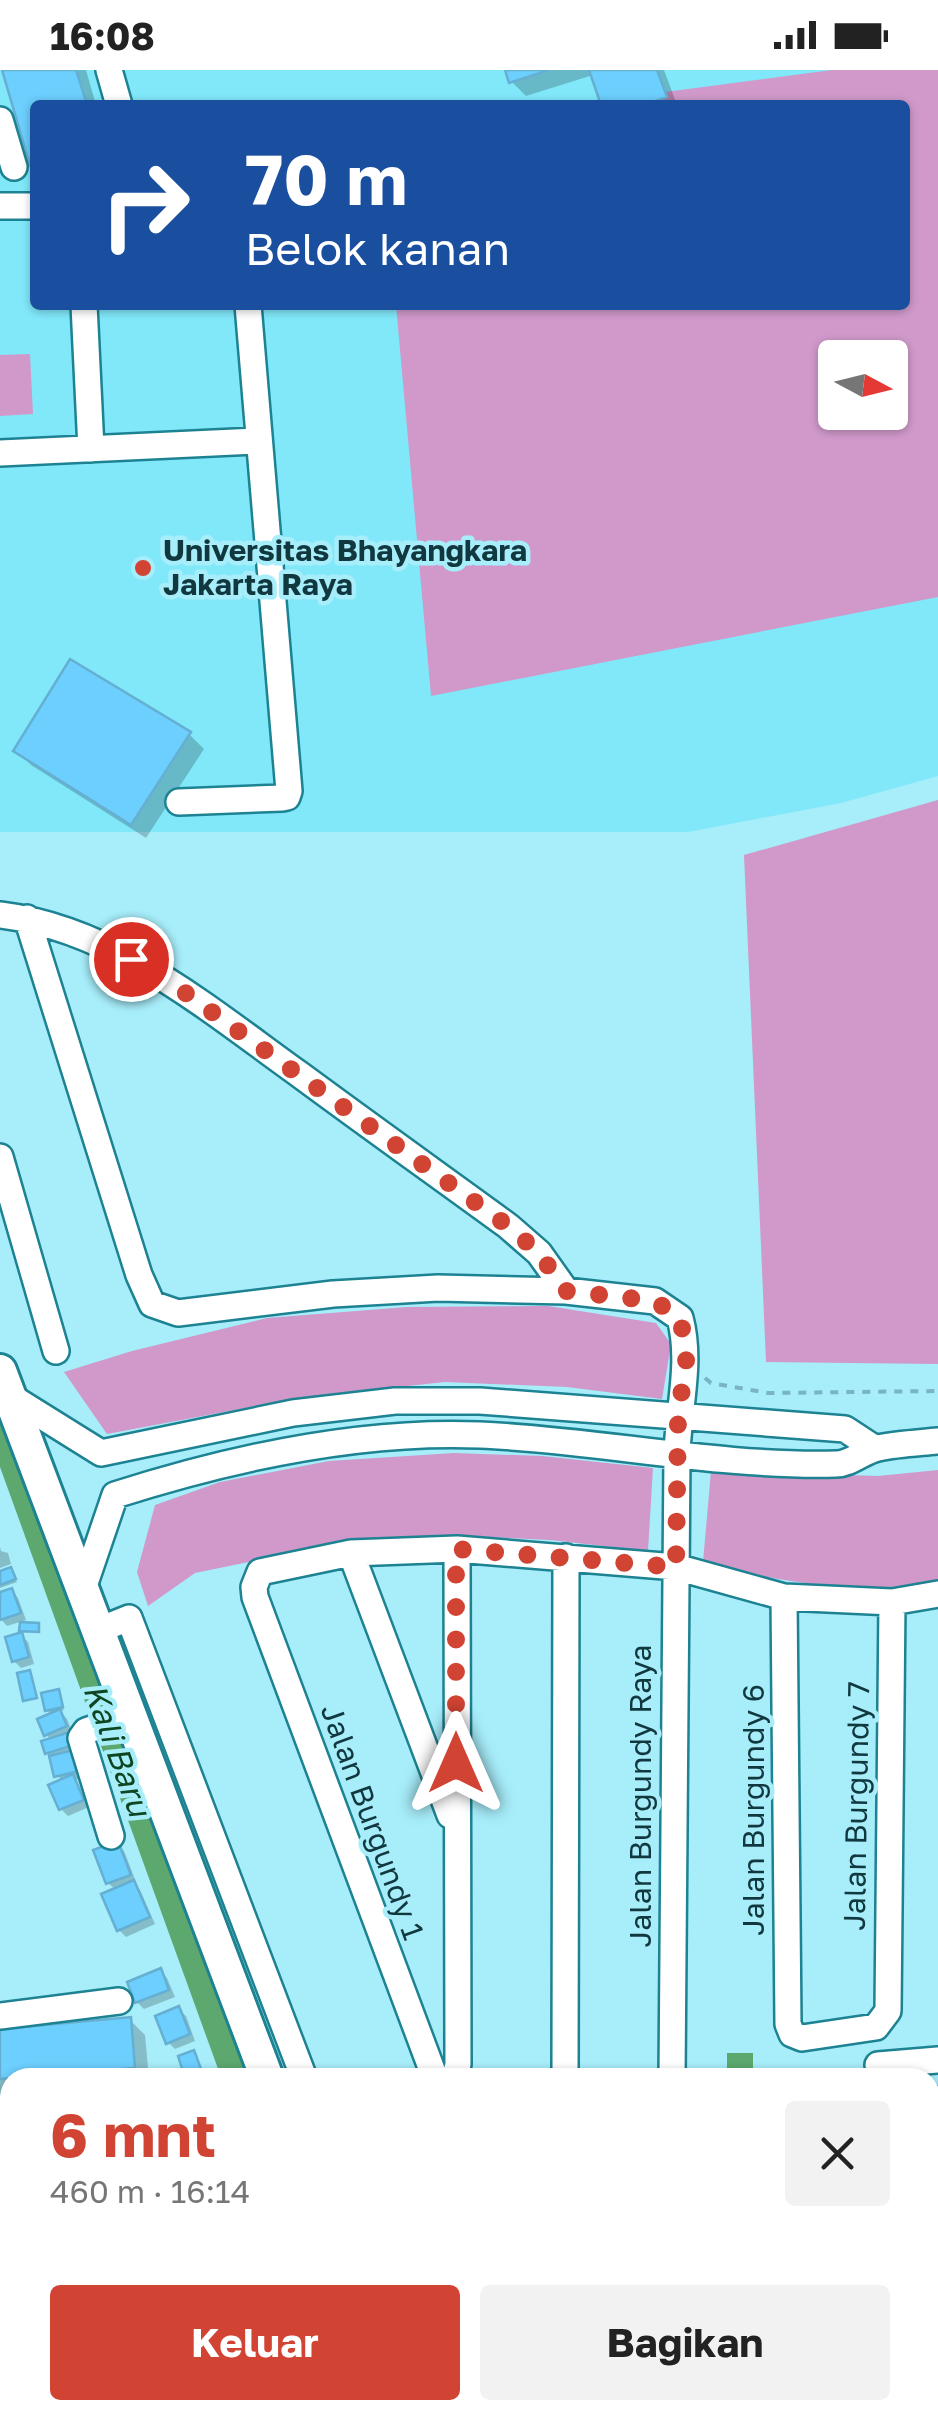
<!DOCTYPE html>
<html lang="id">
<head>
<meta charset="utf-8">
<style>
	body { margin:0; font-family:"Golos Text",sans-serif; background:#f2f2f2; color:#222; height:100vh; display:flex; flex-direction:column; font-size:38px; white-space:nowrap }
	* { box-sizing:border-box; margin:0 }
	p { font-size:32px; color:#767676 }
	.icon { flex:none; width:55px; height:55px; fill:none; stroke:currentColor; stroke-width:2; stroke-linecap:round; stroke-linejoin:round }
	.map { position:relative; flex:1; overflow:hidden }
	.side { position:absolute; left:0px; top:1998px; width:940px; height:352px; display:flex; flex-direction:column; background:#fff; border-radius:30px 30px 0 0; box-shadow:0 2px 8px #0004 }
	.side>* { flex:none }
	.top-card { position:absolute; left:30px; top:30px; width:880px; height:210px; border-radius:10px; box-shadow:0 2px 8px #0004; background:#1a4fa0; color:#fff; overflow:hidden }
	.needle { width:65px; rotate:97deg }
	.buttons { position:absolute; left:818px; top:270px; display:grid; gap:20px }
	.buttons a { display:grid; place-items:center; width:90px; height:90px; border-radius:10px; background:#fff; box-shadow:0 2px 8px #0004; font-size:50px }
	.pin { position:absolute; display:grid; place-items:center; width:85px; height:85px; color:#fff; margin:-42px; border:5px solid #fff; border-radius:50%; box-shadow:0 2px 10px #0007 }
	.me { position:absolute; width:110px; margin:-55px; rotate:0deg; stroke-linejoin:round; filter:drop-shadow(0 0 8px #0008) }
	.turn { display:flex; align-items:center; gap:35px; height:210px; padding:0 50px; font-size:45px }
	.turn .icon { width:130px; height:130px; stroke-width:2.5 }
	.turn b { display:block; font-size:70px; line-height:85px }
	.round { display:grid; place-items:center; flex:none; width:105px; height:105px; border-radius:10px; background:#f2f2f2 }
	.summary { display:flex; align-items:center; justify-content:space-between; height:170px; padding:0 50px }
	h1 { font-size:60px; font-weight:700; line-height:75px; color:#d14434 }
	.button { display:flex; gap:20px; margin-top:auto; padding:20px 50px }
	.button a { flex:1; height:115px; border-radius:10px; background:#d14434; color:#fff; font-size:40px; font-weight:700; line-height:115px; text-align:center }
	.button a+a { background:#f2f2f2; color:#222 }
	.status { display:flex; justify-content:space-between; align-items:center; height:70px; padding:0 50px; background:#fff; direction:ltr }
	.status svg { height:28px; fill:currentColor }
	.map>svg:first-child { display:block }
</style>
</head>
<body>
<div class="status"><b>16:08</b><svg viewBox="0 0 49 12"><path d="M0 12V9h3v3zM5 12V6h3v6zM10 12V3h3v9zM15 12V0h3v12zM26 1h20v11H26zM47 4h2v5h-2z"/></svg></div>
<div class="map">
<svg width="938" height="2348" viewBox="0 0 938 2348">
	<rect width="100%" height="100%" fill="#a7edfa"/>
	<!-- built -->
	<path fill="#81e8fa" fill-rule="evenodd" d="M 0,0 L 938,0 L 938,706 L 841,733 L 688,762 L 0,762 ZM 35,35 L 905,35 L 905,235 L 35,235 ZM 835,288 L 890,288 L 890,342 L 835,342 Z"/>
	<!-- green -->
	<path fill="#d099ca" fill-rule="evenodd" d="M 832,0 L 938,0 L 938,527 L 431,626 L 396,235 L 905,235 L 905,35 L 566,35 ZM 835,288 L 890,288 L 890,342 L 835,342 Z
		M 30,284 L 33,344 L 0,346 L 0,285 Z
		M 938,730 L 938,1294 L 766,1292 L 744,785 Z
		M 548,1236 L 656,1253 L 671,1274 L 662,1329 L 567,1317 L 445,1312 L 304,1327 L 107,1364 L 64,1302 L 132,1281 L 267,1248 L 407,1237 Z
		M 454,1383 L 542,1386 L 653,1398 L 648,1481 L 550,1470 L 446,1465 L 312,1479 L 195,1503 L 148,1536 L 137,1502 L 155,1435 L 220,1412 L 329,1391 Z
		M 938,1400 L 938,1512 C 863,1526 775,1512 703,1492 L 711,1401 L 878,1406 Z
		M 27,2340 L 316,2340 L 319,2348 L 28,2348 Z"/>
	<!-- water -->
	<path fill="#5da86e" d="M 0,1331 L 254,2007 L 221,2007 L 0,1397 Z
		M 727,1983 L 753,1983 L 753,2007 L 727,2007 Z"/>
	<!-- shadow -->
	<path fill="#0003" d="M 5,0 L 86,0 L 96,35 L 35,35 L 35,96 Z
		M 508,0 L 664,0 L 677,35 L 603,35 L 593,5 L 526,26 L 511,11 Z
		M 189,664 L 204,679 L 146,768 L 31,695 L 16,680 Z
		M 0,1477 L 1,1481 L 8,1483 L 11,1494 L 0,1498 Z
		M 11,1500 L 17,1512 L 0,1518 L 0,1504 Z
		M 11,1520 L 18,1528 L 26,1550 L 7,1556 L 0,1548 L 0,1524 Z
		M 21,1565 L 28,1572 L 34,1594 L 21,1598 L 14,1591 Z
		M 58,1622 L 64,1640 L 59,1641 L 67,1649 L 89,1706 L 75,1710 L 89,1737 L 68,1746 L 61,1739 L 62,1712 L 47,1683 L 51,1670 L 46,1664 L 52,1645 L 47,1640 Z
		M 117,1774 L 124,1781 L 136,1812 L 134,1813 L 140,1820 L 155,1854 L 126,1867 L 119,1860 L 116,1820 L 108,1813 Z
		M 160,1901 L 167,1908 L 175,1927 L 144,1939 L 137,1932 Z
		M 178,1939 L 186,1946 L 195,1971 L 175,1979 L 168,1972 Z
		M 130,1950 L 145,1965 L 149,2008 L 10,2008 L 10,2024 L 0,2025 L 0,1961 Z
		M 194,1983 L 203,2002 L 198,2003 L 202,2008 L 190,2008 L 187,2004 Z
		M 938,2233 L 938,2288 L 930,2289 L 930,2234 Z
		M 475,2340 L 818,2340 L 818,2348 L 476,2348 Z"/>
	<!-- building -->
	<path fill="#6ccffd" stroke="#65afd2" stroke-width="2.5" d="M 2,0 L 76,0 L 87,35 L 35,35 L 35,93 L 30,95 Z
		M 505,0 L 549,0 L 509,13 Z
		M 589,0 L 657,0 L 667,27 L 644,35 L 601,35 Z
		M 70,589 L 191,662 L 131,755 L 13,681 Z
		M 11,1497 L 16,1509 L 0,1515 L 0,1501 Z
		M 12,1518 L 21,1543 L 0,1550 L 0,1522 Z
		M 20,1552 L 39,1553 L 39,1562 L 19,1561 Z
		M 22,1562 L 29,1587 L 12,1592 L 5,1567 Z
		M 30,1600 L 37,1628 L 23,1631 L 17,1603 Z
		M 59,1619 L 63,1637 L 45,1641 L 41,1623 Z
		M 60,1639 L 67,1656 L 44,1666 L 37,1649 Z
		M 76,1660 L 80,1673 L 45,1684 L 41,1671 Z
		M 78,1679 L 83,1700 L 54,1707 L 49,1686 Z
		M 73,1704 L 84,1730 L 59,1740 L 48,1715 Z
		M 118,1771 L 131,1805 L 106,1814 L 93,1780 Z
		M 134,1810 L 150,1847 L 117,1861 L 101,1824 Z
		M 161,1898 L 169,1920 L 135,1933 L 127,1912 Z
		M 179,1936 L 190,1964 L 166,1974 L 155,1946 Z
		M 131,1947 L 135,1998 L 0,2009 L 0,1959 Z
		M 194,1980 L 201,1999 L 184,2005 L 178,1986 Z
		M 930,2016 L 938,2016 L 938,2048 L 930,2049 Z
		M 930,2231 L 938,2231 L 938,2277 L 930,2278 Z
		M 472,2340 L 786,2340 L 787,2348 L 473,2348 Z"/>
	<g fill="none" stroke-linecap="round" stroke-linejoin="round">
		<defs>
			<path id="minor" d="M 109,0 L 119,35
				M 0,50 L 14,97
				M 0,136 L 35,136
				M 84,235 L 91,379
				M 0,383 L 258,371
				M 179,732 L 282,728 L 287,727 L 289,721 L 248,235
				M 0,845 C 115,859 208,939 299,1004 C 368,1055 438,1105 508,1156 L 539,1183 L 566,1221
				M 27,848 L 139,1205 L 152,1234 L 178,1243 L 333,1224 L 438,1218 L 566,1221 L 655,1231 L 680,1248 C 692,1293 678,1339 677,1385 L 672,2008
				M 0,1087 L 56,1281
				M 8,1325 L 101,1383 L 293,1343 L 395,1331 L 480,1331 L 845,1359 L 874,1378
				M 351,1483 L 450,1745
				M 83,1519 L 115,1425 C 231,1388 358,1360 480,1365 C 599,1370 717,1397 836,1394 C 851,1394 863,1381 878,1378 C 897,1374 918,1373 938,1371
				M 784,1527 L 788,1954 L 792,1964 L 802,1968 L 876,1957 L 888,1941 L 892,1532
				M 99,1560 L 129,1548 L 304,2008
				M 111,1766 L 81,1668 L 86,1661 L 131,1645
				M 0,1946 L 119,1931
				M 878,1995 L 938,1990
				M 435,2008 L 255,1527 L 254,1517 L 260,1502 L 351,1483 L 457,1479 L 676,1497 L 784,1527 L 892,1532 L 938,1524
				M 455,2008 L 458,1994 L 457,1479
				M 565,2008 L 566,1487
				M 930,2137 L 938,2136
				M 930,2179 L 938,2178
				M 930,2210 L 938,2209
				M 0,2220 L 10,2220
				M 0,2258 L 10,2257
				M 459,2340 L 460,2348
				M 814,2340 L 815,2348"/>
			<path id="major" d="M 0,1301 L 267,2008
				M 398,2340 L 400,2348"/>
		</defs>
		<!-- minor casing -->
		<use href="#minor" stroke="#1d8291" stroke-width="30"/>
		<!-- major casing -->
		<use href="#major" stroke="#1d8291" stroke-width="38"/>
		<!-- path -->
		<path stroke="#79b5c0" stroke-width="4" stroke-dasharray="8 8" stroke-linecap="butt" d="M 705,1308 L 711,1313 L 768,1323 L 938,1321"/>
		<!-- minor -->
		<use href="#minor" stroke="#fff" stroke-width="25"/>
		<!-- major -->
		<use href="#major" stroke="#fff" stroke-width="32"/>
	</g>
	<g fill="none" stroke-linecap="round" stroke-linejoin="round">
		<!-- route -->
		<path stroke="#d14434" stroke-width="18" stroke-dasharray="0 32.4" d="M 131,889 L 162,906 L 508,1156 L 539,1183 L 566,1221 L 655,1231 L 680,1248 L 687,1284 L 678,1347 L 676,1497 L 456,1479 L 456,1693"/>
	</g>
	<!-- markers -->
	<circle fill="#d14434" stroke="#a7edfa" stroke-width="4" cx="143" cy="498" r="10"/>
	<g text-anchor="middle" stroke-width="9" stroke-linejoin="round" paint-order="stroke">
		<!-- poi labels -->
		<g font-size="30" font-weight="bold" fill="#11383f" stroke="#a7edfa" text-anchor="start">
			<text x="163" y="491">Universitas Bhayangkara<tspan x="163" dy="34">Jakarta Raya</tspan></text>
		</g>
		<!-- street labels -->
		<g font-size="30" fill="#11383f" stroke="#a7edfa">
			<text transform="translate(641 1726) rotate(-90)" y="10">Jalan Burgundy Raya</text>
			<text transform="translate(857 1736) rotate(-89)" y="10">Jalan Burgundy 7</text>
			<text transform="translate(754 1740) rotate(-90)" y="10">Jalan Burgundy 6</text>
			<text transform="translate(372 1752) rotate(70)" y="10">Jalan Burgundy 1</text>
		</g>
		<!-- water labels -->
		<g font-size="32" font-style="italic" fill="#0d4620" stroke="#a7edfa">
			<text transform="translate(117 1680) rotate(70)" y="11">Kali Baru</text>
		</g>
	</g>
</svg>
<div class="buttons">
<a><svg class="needle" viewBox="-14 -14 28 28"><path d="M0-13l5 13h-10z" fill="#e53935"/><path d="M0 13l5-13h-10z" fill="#767676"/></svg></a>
</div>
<div class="pin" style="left:131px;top:889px;background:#d93025"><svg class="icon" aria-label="arrive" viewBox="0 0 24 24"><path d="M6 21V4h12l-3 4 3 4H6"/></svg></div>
<svg class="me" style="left:456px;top:1693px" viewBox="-20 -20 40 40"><path d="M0-17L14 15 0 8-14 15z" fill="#d14434" stroke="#fff" stroke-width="4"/></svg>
<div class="top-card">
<div class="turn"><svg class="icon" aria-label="right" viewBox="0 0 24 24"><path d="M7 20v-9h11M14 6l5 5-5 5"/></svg><div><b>70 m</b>Belok kanan</div></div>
</div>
<section class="side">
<div class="summary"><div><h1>6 mnt</h1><p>460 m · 16:14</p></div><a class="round"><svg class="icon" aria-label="close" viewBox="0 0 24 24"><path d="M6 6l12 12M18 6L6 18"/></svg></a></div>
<div class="button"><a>Keluar</a><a>Bagikan</a></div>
</section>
</div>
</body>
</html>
